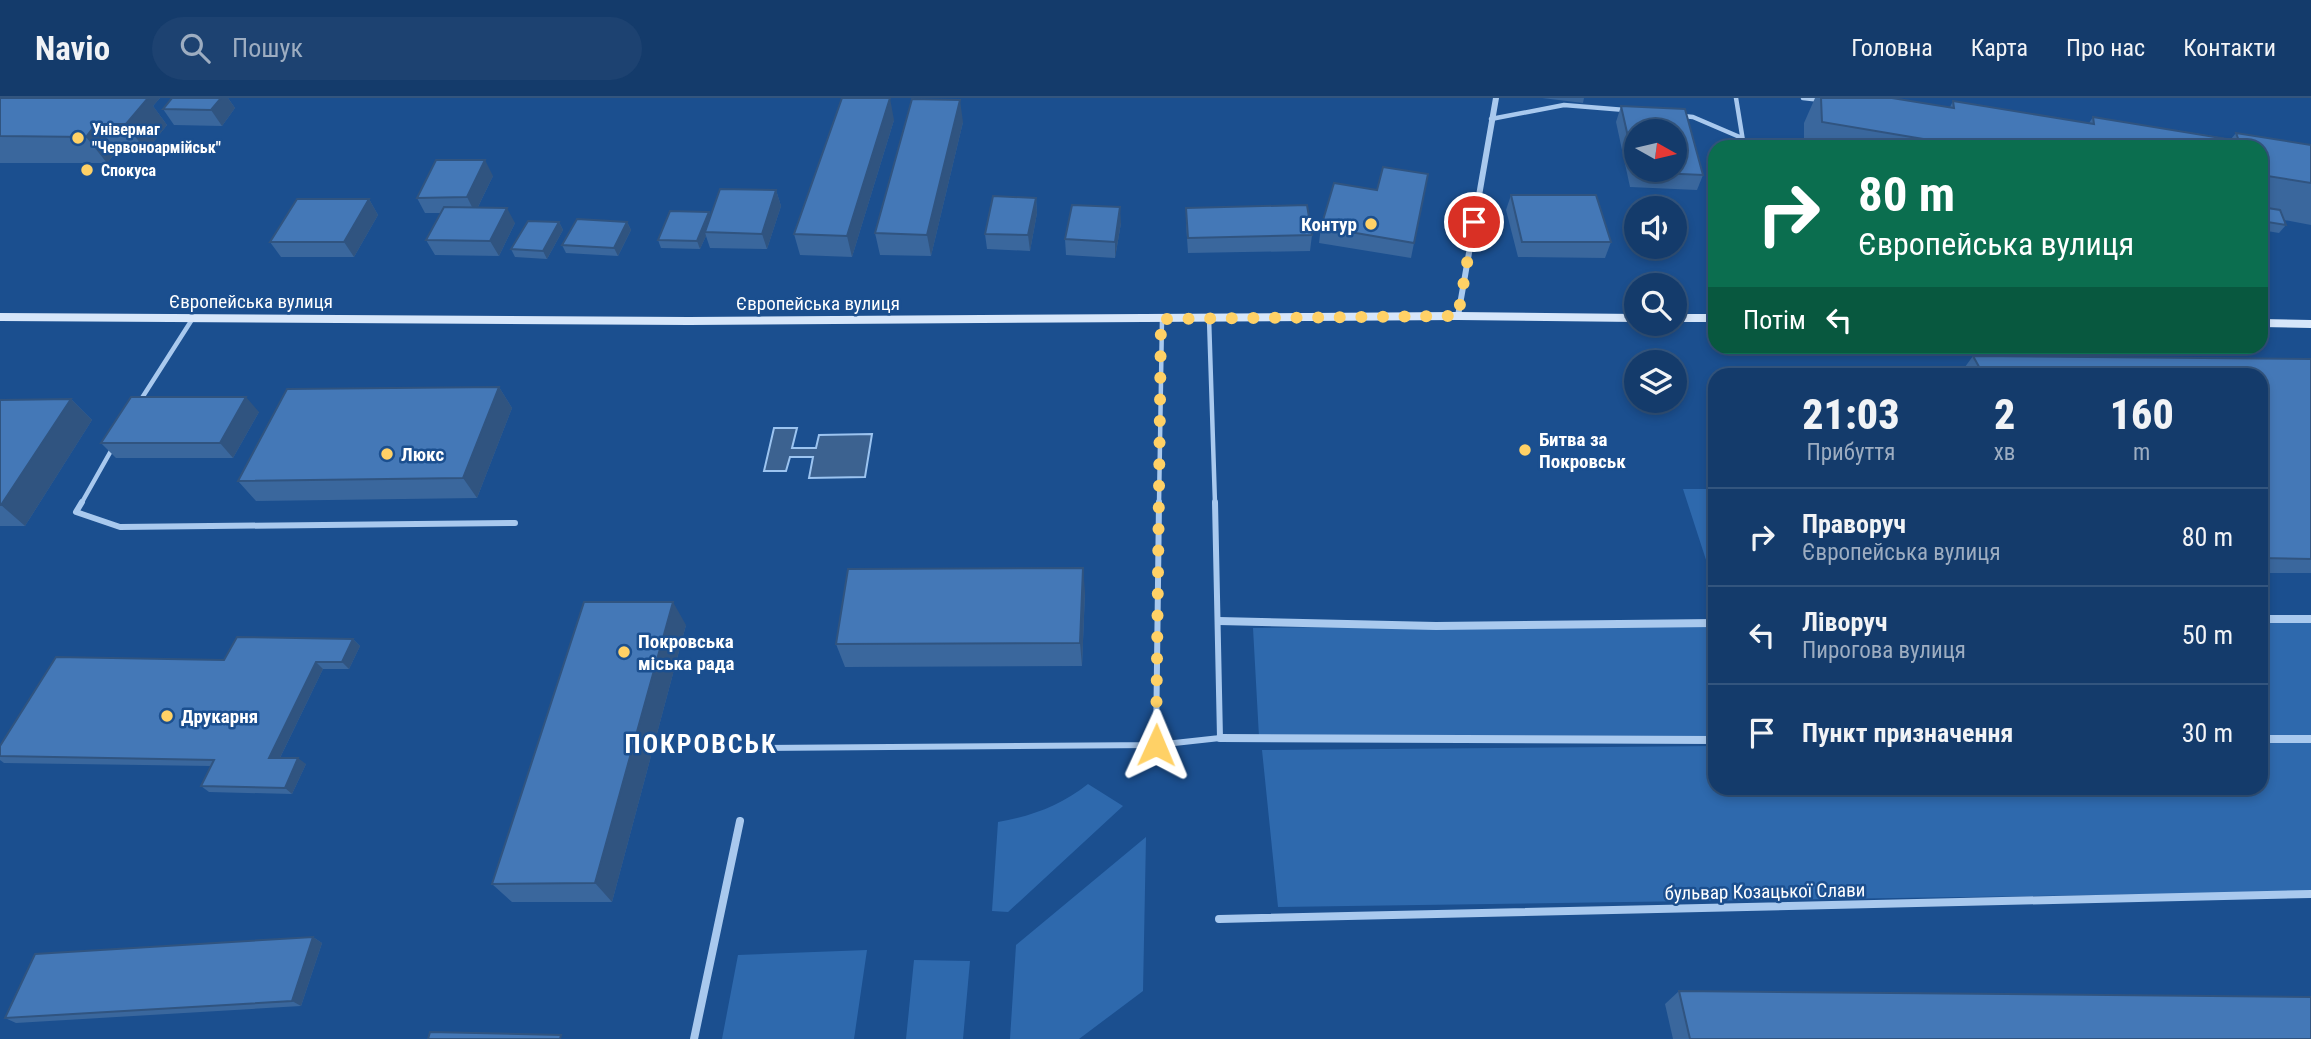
<!DOCTYPE html>
<html lang="uk">
<head>
<meta charset="utf-8">
<style>
	body { margin:0; font-family:"Roboto Condensed",sans-serif; background:#1d4271; color:#f1f3f6; height:100vh; display:flex; flex-direction:column; font-size:26px; white-space:nowrap }
	* { box-sizing:border-box; margin:0 }
	p { font-size:23px; color:#9dadc1 }
	.icon { flex:none; width:38px; height:38px; fill:none; stroke:currentColor; stroke-width:2; stroke-linecap:round; stroke-linejoin:round }
	.map { position:relative; flex:1; overflow:hidden }
	.side { position:absolute; left:1708px; top:270px; width:560px; height:427px; display:flex; flex-direction:column; background:#143b6b; border-radius:21px; box-shadow:0 4px 10px #0003,0 0 0 2px #33557e }
	.side>* { flex:none }
	.hud { position:absolute; left:1708px; top:42px; width:560px; height:214px; border-radius:21px; box-shadow:0 4px 10px #0003,0 0 0 2px #33557e; background:#0b6e4f; color:#fff; overflow:hidden }
	.needle { width:46px; rotate:98deg }
	.fabs { position:absolute; left:1624px; top:21px; display:grid; gap:14px }
	.fabs a { display:grid; place-items:center; width:63px; height:63px; border-radius:50%; background:#143b6b; box-shadow:0 4px 10px #0003,0 0 0 2px #33557e; font-size:35px }
	.pin { position:absolute; display:grid; place-items:center; width:60px; height:60px; color:#fff; margin:-30px; border:4px solid #fff; border-radius:50%; box-shadow:0 2px 7px #0007 }
	.me { position:absolute; width:77px; margin:-38px; rotate:1deg; stroke-linejoin:round; filter:drop-shadow(0 0 5px #0008) }
	.turn { display:flex; align-items:center; gap:24px; height:147px; padding:0 35px; font-size:32px }
	.turn .icon { width:91px; height:91px; stroke-width:2.5 }
	.turn b { display:block; font-size:49px; line-height:60px }
	.then { display:flex; align-items:center; height:66px; padding:0 35px; background:#0003; gap:14px; font-size:26px }
	.eta { display:flex; justify-content:space-evenly; align-items:center; height:119px; text-align:center }
	.eta b { font-size:42px; font-weight:800; line-height:49px }
	ul { padding:0; list-style:none }
	li { display:flex; align-items:center; gap:21px; height:98px; padding:0 35px; border-top:2px solid #33557e }
	li div { flex:1 }
	li b { display:block; font-size:26px }
	li em { font-style:normal }
	header { display:flex; align-items:center; gap:42px; box-sizing:border-box; height:98px; padding:0 35px; background:#143b6b; border-bottom:2px solid #33557e }
	header strong { font-size:33px }
	nav { display:flex; gap:38px; margin-inline-start:auto; font-size:24px }
	.search { width:490px; height:63px; background:#1d4271; display:flex; align-items:center; gap:18px; box-sizing:border-box; padding:0 24px; border-radius:38px; color:#9dadc1; font-size:26px }
	.map>svg:first-child { display:block }
</style>
</head>
<body>
<header>
<strong>Navio</strong>
<div class="search"><svg class="icon" aria-label="search" viewBox="0 0 24 24"><circle cx="10" cy="10" r="6"/><path d="M15 15l6 6"/></svg>Пошук</div>
<nav><a>Головна</a><a>Карта</a><a>Про нас</a><a>Контакти</a></nav>
</header>
<div class="map">
<svg width="2311" height="941" viewBox="0 0 2311 941">
	<rect width="100%" height="100%" fill="#1b4f8f"/>
	<!-- green -->
	<path fill="#2e69ad" d="M 1683,391 L 1715,391 L 1715,468 L 1708,468 Z
		M 2311,521 L 2311,641 L 2261,641 L 2261,522 Z
		M 1715,525 L 1715,642 L 1259,639 L 1253,530 Z
		M 2311,642 L 2311,794 L 1278,809 L 1262,652 L 1715,648 L 1715,690 L 2261,690 L 2261,643 Z
		M 1088,686 L 1123,708 L 1008,814 L 992,813 L 998,724 C 1033,718 1061,707 1088,686 Z
		M 1146,739 L 1143,893 L 1079,941 L 1010,941 L 1016,847 Z
		M 867,852 L 854,941 L 722,941 L 738,857 Z
		M 914,862 L 970,863 L 963,941 L 906,941 Z"/>
	<!-- water -->
	<path fill="#3c6290" stroke="#9cc4f0" stroke-width="2" d="M 774,330 L 797,330 L 792,350 L 816,350 L 819,337 L 872,336 L 865,379 L 809,380 L 813,359 L 790,359 L 786,373 L 764,373 Z"/>
	<g fill="none" stroke-linecap="round" stroke-linejoin="round">
		<!-- lane-far1 -->
		<path stroke="#a9c9ee" stroke-width="4.5" d="M 1736,0 L 1744,49
			M 1803,0 L 1821,2
			M 1683,18 L 1693,19 L 1742,40
			M 1491,21 L 1564,7 L 1625,12
			M 1209,220 L 1215,406
			M 140,303 L 193,220
			M 81,406 L 112,351
			M 1159,406 L 1162,221"/>
		<!-- lane -->
		<path stroke="#a9c9ee" stroke-width="6" d="M 82,404 L 76,414 L 120,429 L 515,425
			M 1156,647 L 1159,404
			M 755,650 L 1156,647 L 1220,640 L 1215,404"/>
		<!-- street-far1 -->
		<path stroke="#a9c9ee" stroke-width="6" d="M 1458,218 L 1496,0"/>
		<!-- street -->
		<path stroke="#a9c9ee" stroke-width="8" d="M 2261,521 L 2311,521
			M 1219,523 L 1436,528 L 1715,525
			M 1220,640 L 1715,642
			M 2261,641 L 2311,641
			M 1219,821 L 2311,796
			M 694,941 L 740,723"/>
		<!-- secondary -->
		<path fill="#d6e6fa" fill-rule="evenodd" d="M 1458,214 L 1636,216 L 1636,224 L 1458,222 L 689,227 L 0,223 L 0,215 L 689,219 Z
			M 1675,216 L 1715,216 L 1715,224 L 1675,224 Z
			M 2261,221 L 2311,222 L 2311,230 L 2261,229 Z"/>
	</g>
	<!-- wall -->
	<path fill="#3a679d" d="M 0,0 L 160,0 L 153,8 L 167,27 L 146,53 L 117,53 L 107,65 L 0,65 Z
		M 172,0 L 228,0 L 235,10 L 222,28 L 174,27 L 163,11 Z
		M 1542,0 L 1584,0 L 1583,5 Z
		M 1815,0 L 1892,0 L 1950,9 L 1953,3 L 2089,25 L 2093,19 L 2231,41 L 2236,35 L 2311,47 L 2311,127 L 2284,122 L 2286,127 L 2279,135 L 2261,132 L 2261,49 L 1804,49 L 1804,25 Z
		M 1621,8 L 1703,77 L 1697,92 L 1630,89 L 1616,24 Z
		M 894,22 L 852,159 L 800,157 L 794,136 Z
		M 963,24 L 931,158 L 880,157 L 875,135 Z
		M 1428,76 L 1411,160 L 1319,145 L 1321,129 L 1377,92 Z
		M 493,78 L 478,109 L 515,125 L 499,158 L 435,157 L 426,142 L 441,115 L 425,115 L 417,100 Z
		M 776,92 L 781,108 L 767,151 L 710,150 L 706,138 L 700,151 L 661,150 L 658,142 L 709,114 L 711,118 Z
		M 1511,97 L 1611,144 L 1605,160 L 1518,159 L 1506,112 Z
		M 1036,100 L 1037,115 L 1030,153 L 987,151 L 985,136 Z
		M 369,101 L 378,117 L 354,159 L 281,159 L 270,144 Z
		M 1186,110 L 1312,137 L 1310,153 L 1188,155 L 1186,125 Z
		M 559,124 L 563,132 L 547,161 L 515,159 L 511,151 Z
		M 627,124 L 631,132 L 618,158 L 566,155 L 562,147 Z
		M 1121,125 L 1115,160 L 1066,157 L 1065,141 Z
		M 1973,258 L 2311,261 L 2311,475 L 2261,475 L 2261,276 L 1964,276 L 1962,273 Z
		M 499,289 L 512,310 L 477,400 L 256,403 L 238,383 Z
		M 71,301 L 92,322 L 25,428 L 0,428 L 0,302 Z
		M 259,314 L 233,360 L 116,360 L 101,345 Z
		M 1085,494 L 1082,568 L 845,569 L 836,546 Z
		M 686,527 L 612,804 L 512,804 L 492,786 Z
		M 353,541 L 360,548 L 349,571 L 323,571 L 280,660 L 306,666 L 292,696 L 209,694 L 201,688 L 211,668 L 4,665 L 0,662 L 0,648 L 224,562 Z
		M 313,839 L 322,845 L 301,908 L 16,925 L 5,920 Z
		M 1679,893 L 2311,941 L 1673,941 L 1665,906 Z"/>
	<!-- shaded-wall -->
	<path fill="#305480" d="M 118,0 L 160,0 L 153,8 L 167,27 L 146,53 L 126,26 Z
		M 207,0 L 228,0 L 235,10 L 222,28 L 211,12 Z
		M 890,0 L 894,22 L 852,159 L 847,138 Z
		M 960,2 L 963,24 L 931,158 L 927,137 Z
		M 96,26 L 117,53 L 107,65 L 86,39 Z
		M 485,62 L 493,78 L 475,115 L 467,99 Z
		M 776,92 L 781,108 L 767,151 L 762,136 Z
		M 1036,100 L 1037,115 L 1030,153 L 1028,137 Z
		M 369,101 L 378,117 L 354,159 L 344,144 Z
		M 1120,109 L 1121,125 L 1115,160 L 1115,144 Z
		M 507,110 L 515,125 L 499,158 L 490,143 Z
		M 709,114 L 712,122 L 705,134 L 706,138 L 700,151 L 697,143 Z
		M 559,124 L 563,132 L 547,161 L 543,153 Z
		M 627,124 L 631,132 L 618,158 L 614,150 Z
		M 499,289 L 512,310 L 477,400 L 463,380 Z
		M 246,299 L 259,314 L 233,360 L 220,345 Z
		M 71,301 L 92,322 L 25,428 L 1,407 Z
		M 1083,470 L 1085,494 L 1082,568 L 1080,545 Z
		M 673,504 L 686,527 L 612,804 L 595,785 Z
		M 353,541 L 360,548 L 349,571 L 342,564 Z
		M 316,564 L 323,571 L 277,666 L 269,660 Z
		M 298,660 L 306,666 L 292,696 L 285,690 Z
		M 313,839 L 322,845 L 301,908 L 292,903 Z"/>
	<!-- building -->
	<path fill="#4478b7" stroke="#305480" stroke-width="2" fill-rule="evenodd" d="M 0,0 L 148,0 L 126,26 L 96,26 L 86,39 L 0,38 Z
		M 172,0 L 221,0 L 211,12 L 163,11 Z
		M 842,0 L 890,0 L 847,138 L 794,136 Z
		M 1821,0 L 1892,0 L 1954,10 L 1953,3 L 2094,26 L 2093,19 L 2239,43 L 2236,35 L 2311,47 L 2311,85 L 2261,77 L 2261,49 L 1999,49 L 1959,42 L 1959,47 L 1822,24 Z
		M 912,1 L 960,2 L 927,137 L 875,135 Z
		M 1621,8 L 1685,11 L 1703,77 L 1636,74 ZM 1636,33 L 1675,33 L 1675,72 L 1636,72 Z
		M 436,62 L 485,62 L 467,99 L 417,100 Z
		M 1383,69 L 1428,76 L 1414,145 L 1321,129 L 1334,85 L 1377,92 Z
		M 720,91 L 776,92 L 762,136 L 705,134 Z
		M 1511,97 L 1596,97 L 1611,144 L 1522,144 Z
		M 993,98 L 1036,100 L 1028,137 L 985,136 Z
		M 297,101 L 369,101 L 344,144 L 270,144 Z
		M 1072,107 L 1120,109 L 1115,144 L 1065,141 Z
		M 1307,107 L 1312,137 L 1188,140 L 1186,110 Z
		M 444,109 L 507,110 L 490,143 L 426,142 Z
		M 2261,109 L 2280,112 L 2286,127 L 2261,123 Z
		M 670,113 L 709,114 L 697,143 L 658,142 Z
		M 577,121 L 627,124 L 614,150 L 562,147 Z
		M 528,123 L 559,124 L 543,153 L 511,151 Z
		M 1973,258 L 2311,261 L 2311,461 L 2261,460 L 2261,276 L 1983,276 Z
		M 499,289 L 463,380 L 238,383 L 287,291 Z
		M 131,299 L 246,299 L 220,345 L 101,345 Z
		M 71,301 L 1,407 L 0,407 L 0,302 Z
		M 1083,470 L 1080,545 L 836,546 L 848,471 Z
		M 584,504 L 673,504 L 595,785 L 492,786 Z
		M 237,539 L 353,541 L 342,564 L 316,564 L 269,660 L 298,660 L 285,690 L 201,688 L 214,662 L 0,658 L 0,648 L 56,559 L 224,562 Z
		M 313,839 L 292,903 L 5,920 L 35,856 Z
		M 1679,893 L 2311,899 L 2311,941 L 1690,941 Z
		M 430,934 L 561,937 L 560,941 L 428,941 Z"/>
	<g fill="none" stroke-linecap="round" stroke-linejoin="round">
		<!-- route -->
		<path stroke="#ffd166" stroke-width="12" stroke-dasharray="0 21.6" d="M 1156,647 L 1161,221 L 1458,218 L 1474,124"/>
	</g>
	<!-- markers -->
	<g fill="#ffd166" stroke="#1b4f8f" stroke-width="2.5">
		<circle cx="78" cy="40" r="7"/>
		<circle cx="87" cy="72" r="7"/>
		<circle cx="1371" cy="126" r="7"/>
		<circle cx="1525" cy="352" r="7"/>
		<circle cx="387" cy="356" r="7"/>
		<circle cx="624" cy="554" r="7"/>
		<circle cx="167" cy="618" r="7"/>
	</g>
	<g text-anchor="middle" stroke-width="5" stroke-linejoin="round" paint-order="stroke">
		<!-- far-poi labels -->
		<g font-size="16" font-weight="bold" fill="#fff" stroke="#1b4f8f" text-anchor="start">
			<text x="92" y="37">Універмаг<tspan x="92" dy="18">"Червоноармійськ"</tspan></text>
			<text x="101" y="78">Спокуса</text>
		</g>
		<!-- poi labels -->
		<g font-size="19" font-weight="bold" fill="#fff" stroke="#1b4f8f" text-anchor="start">
			<text x="1357" y="133" text-anchor="end">Контур</text>
			<text x="1539" y="348">Битва за<tspan x="1539" dy="22">Покровськ</tspan></text>
			<text x="401" y="363">Люкс</text>
			<text x="638" y="550">Покровська<tspan x="638" dy="22">міська рада</tspan></text>
			<text x="181" y="625">Друкарня</text>
		</g>
		<!-- street labels -->
		<g font-size="19" fill="#fff" stroke="#1b4f8f">
			<text x="251" y="210">Європейська вулиця</text>
			<text x="818" y="212">Європейська вулиця</text>
			<text transform="translate(1765 793) rotate(-1)" y="7">бульвар Козацької Слави</text>
		</g>
		<!-- district labels -->
		<g font-size="26" font-weight="bold" letter-spacing="2" fill="#fff" stroke="#1b4f8f">
			<text x="701" y="655">ПОКРОВСЬК</text>
		</g>
	</g>
</svg>
<div class="fabs">
<a><svg class="needle" viewBox="-14 -14 28 28"><path d="M0-13l5 13h-10z" fill="#e53935"/><path d="M0 13l5-13h-10z" fill="#9dadc1"/></svg></a>
<a><svg class="icon" aria-label="sound" viewBox="0 0 24 24"><path d="M4 9h4l5-4v14l-5-4H4zM17 9q2 3 0 6"/></svg></a>
<a><svg class="icon" aria-label="search" viewBox="0 0 24 24"><circle cx="10" cy="10" r="6"/><path d="M15 15l6 6"/></svg></a>
<a><svg class="icon" aria-label="layers" viewBox="0 0 24 24"><path d="M12 4l9 5-9 5-9-5zM3 14l9 5 9-5"/></svg></a>
</div>
<div class="pin" style="left:1474px;top:124px;background:#d93025"><svg class="icon" aria-label="arrive" viewBox="0 0 24 24"><path d="M6 21V4h12l-3 4 3 4H6"/></svg></div>
<svg class="me" style="left:1156px;top:647px" viewBox="-20 -20 40 40"><path d="M0-17L14 15 0 8-14 15z" fill="#ffd166" stroke="#fff" stroke-width="4"/></svg>
<div class="hud">
<div class="turn"><svg class="icon" aria-label="right" viewBox="0 0 24 24"><path d="M7 20v-9h11M14 6l5 5-5 5"/></svg><div><b>80 m</b>Європейська вулиця</div></div>
<div class="then">Потім<svg class="icon" aria-label="left" viewBox="0 0 24 24"><path d="M17 20v-9H6M10 6l-5 5 5 5"/></svg></div>
</div>
<section class="side">
<div class="eta">
<div><b>21:03</b><p>Прибуття</p></div>
<div><b>2</b><p>хв</p></div>
<div><b>160</b><p>m</p></div>
</div>
<ul>
<li><svg class="icon" aria-label="right" viewBox="0 0 24 24"><path d="M7 20v-9h11M14 6l5 5-5 5"/></svg><div><b>Праворуч</b><p>Європейська вулиця</p></div><em>80 m</em></li>
<li><svg class="icon" aria-label="left" viewBox="0 0 24 24"><path d="M17 20v-9H6M10 6l-5 5 5 5"/></svg><div><b>Ліворуч</b><p>Пирогова вулиця</p></div><em>50 m</em></li>
<li><svg class="icon" aria-label="arrive" viewBox="0 0 24 24"><path d="M6 21V4h12l-3 4 3 4H6"/></svg><div><b>Пункт призначення</b></div><em>30 m</em></li>
</ul>
</section>
</div>
</body>
</html>
